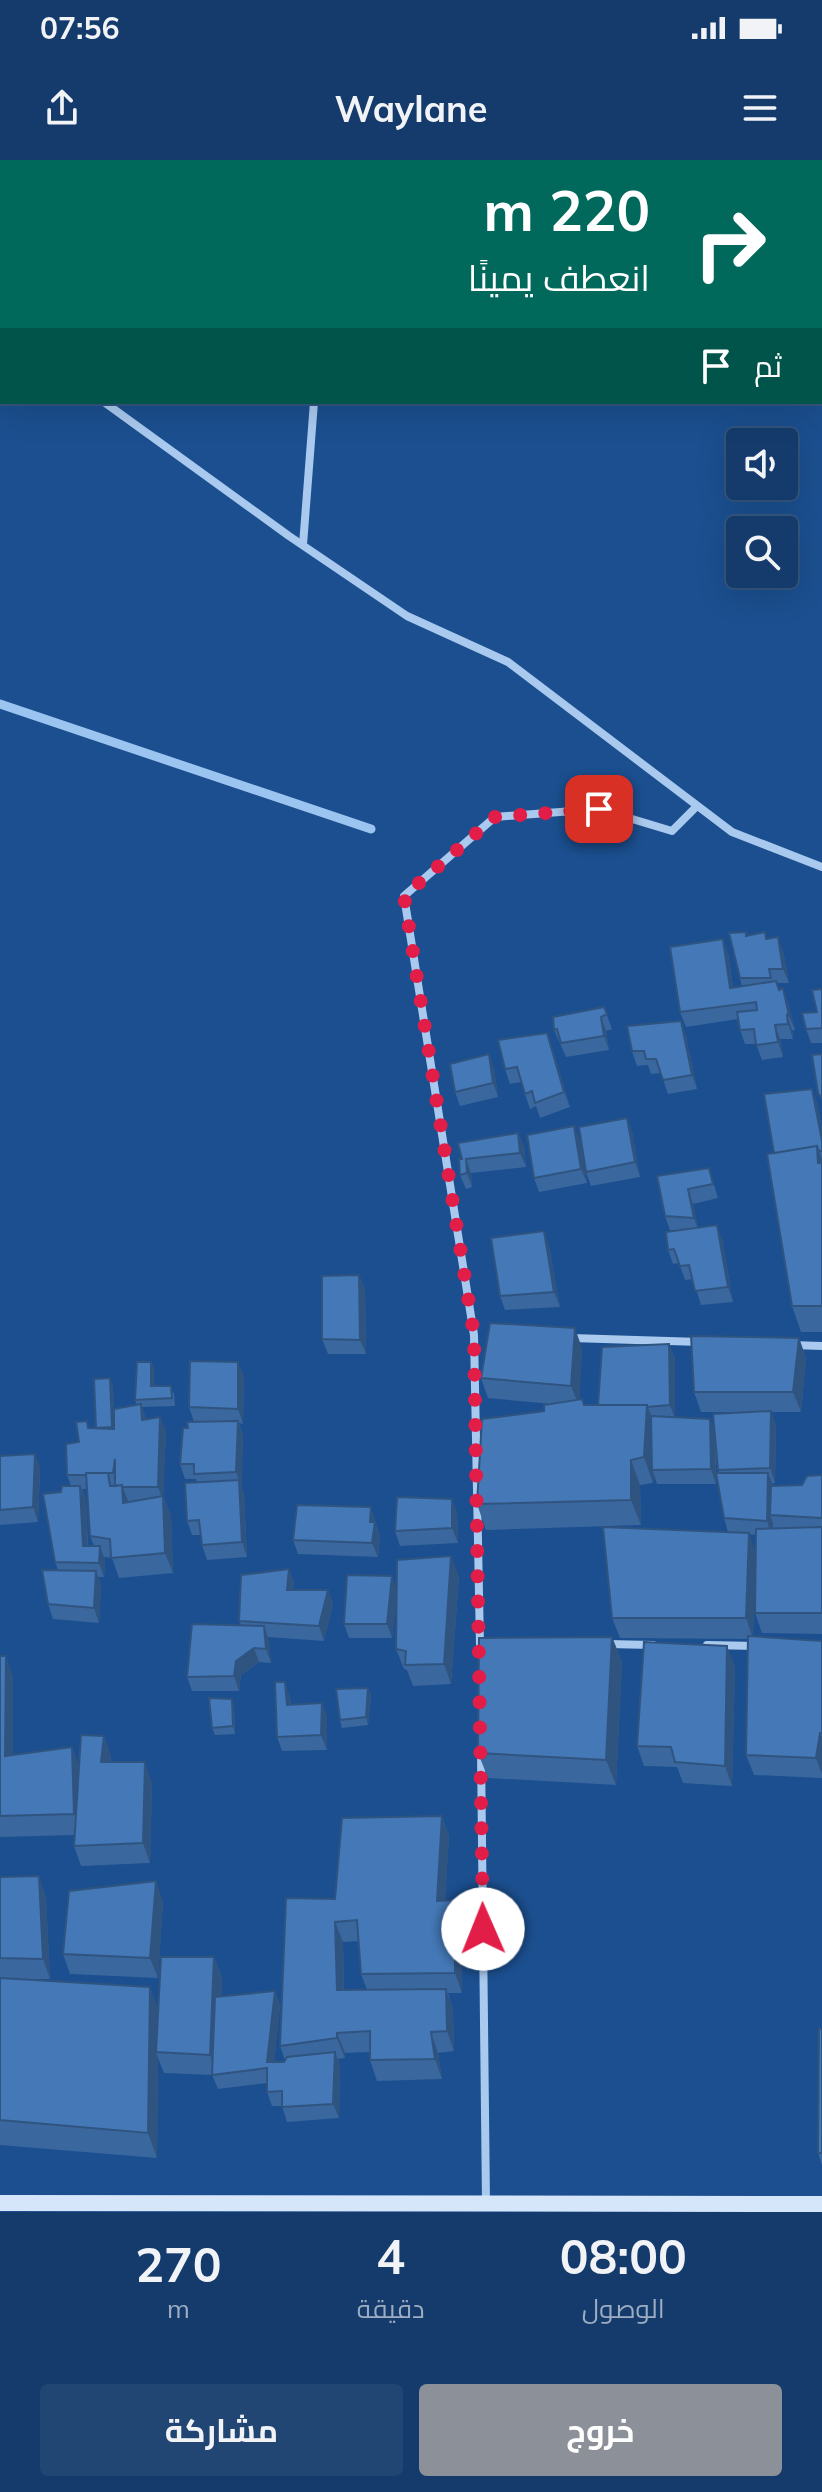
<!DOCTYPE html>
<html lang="ar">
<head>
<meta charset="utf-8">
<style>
	body { margin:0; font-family:Mulish,Cairo,sans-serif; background:#214673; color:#f1f3f6; direction:rtl; height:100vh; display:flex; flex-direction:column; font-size:30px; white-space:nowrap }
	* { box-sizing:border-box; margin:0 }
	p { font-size:26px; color:#9dadc1 }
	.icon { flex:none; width:44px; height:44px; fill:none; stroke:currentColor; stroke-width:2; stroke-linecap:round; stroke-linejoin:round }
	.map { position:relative; height:2052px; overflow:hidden; direction:ltr }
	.panel { display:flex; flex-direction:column; background:#143b6b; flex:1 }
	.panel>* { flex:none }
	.top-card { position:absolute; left:0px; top:0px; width:822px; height:244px; box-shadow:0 8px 32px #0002,0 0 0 2px #33557e; direction:rtl; background:#00695c; color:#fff; overflow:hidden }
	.buttons { position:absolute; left:726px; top:268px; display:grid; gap:16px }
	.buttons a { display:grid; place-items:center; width:72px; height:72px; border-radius:8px; background:#143b6b; box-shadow:0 8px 32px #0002,0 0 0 2px #33557e; font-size:40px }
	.pin { position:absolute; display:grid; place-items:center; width:68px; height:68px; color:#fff; margin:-34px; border-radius:16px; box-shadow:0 4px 12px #0006 }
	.me { position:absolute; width:88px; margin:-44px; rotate:359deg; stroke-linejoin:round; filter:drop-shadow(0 0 6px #0008) }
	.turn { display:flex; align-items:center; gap:28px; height:168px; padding:0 40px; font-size:36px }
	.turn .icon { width:104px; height:104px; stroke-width:2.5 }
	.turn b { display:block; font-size:56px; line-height:68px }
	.then { display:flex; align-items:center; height:76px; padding:0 40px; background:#0003; gap:16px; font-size:30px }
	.eta { display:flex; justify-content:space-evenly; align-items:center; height:136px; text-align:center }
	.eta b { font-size:48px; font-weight:700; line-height:56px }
	.primary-button { display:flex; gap:16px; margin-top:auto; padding:16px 40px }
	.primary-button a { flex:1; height:92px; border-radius:8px; background:#8c9099; color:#fff; font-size:32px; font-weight:700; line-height:92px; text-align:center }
	.primary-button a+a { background:#214673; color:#f1f3f6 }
	.status { display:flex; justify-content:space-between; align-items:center; height:56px; padding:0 40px; background:#143b6b; direction:ltr }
	.status svg { height:22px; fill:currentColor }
	header { display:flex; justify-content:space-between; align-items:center; height:104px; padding:0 40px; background:#143b6b; font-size:36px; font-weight:700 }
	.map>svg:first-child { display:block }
</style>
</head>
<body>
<div class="status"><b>07:56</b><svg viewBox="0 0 49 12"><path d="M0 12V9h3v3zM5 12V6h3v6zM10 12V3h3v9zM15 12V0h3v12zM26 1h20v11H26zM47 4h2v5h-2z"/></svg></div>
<header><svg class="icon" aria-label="menu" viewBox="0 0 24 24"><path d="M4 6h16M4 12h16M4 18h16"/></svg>Waylane<svg class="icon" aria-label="share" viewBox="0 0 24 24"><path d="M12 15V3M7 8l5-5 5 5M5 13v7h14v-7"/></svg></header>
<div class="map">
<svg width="822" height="2052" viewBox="0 0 822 2052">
	<rect width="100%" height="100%" fill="#1b4f8f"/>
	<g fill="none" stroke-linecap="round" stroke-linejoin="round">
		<!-- stream -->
		<path stroke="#9cc4f0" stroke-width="9" d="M 0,544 L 371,669"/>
		<!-- minor -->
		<path stroke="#a9c9ee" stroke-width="8" d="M 358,2 L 359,0
			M 0,167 L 2,169
			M 104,242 L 289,376 L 407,456 L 508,502 L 732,672 L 822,707
			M 303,385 L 314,242
			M 571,1178 L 701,1182
			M 791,1185 L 822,1186
			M 607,1484 L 653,1485
			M 480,1485 L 474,1175 L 404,736 L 495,657 L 599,649 L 672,671 L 697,646
			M 707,1485 L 757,1486
			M 481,1591 L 486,2043"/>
		<!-- secondary -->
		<path stroke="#d6e6fa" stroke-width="16" d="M 0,2043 L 822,2044"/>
	</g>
	<!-- wall -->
	<path fill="#3a679d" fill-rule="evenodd" d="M 747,775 L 768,779 L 783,791 L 789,823 L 777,823 L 779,830 L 788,843 L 795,870 L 792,870 L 793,879 L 780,879 L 783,897 L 762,900 L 756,884 L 745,884 L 740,870 L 738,859 L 686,867 L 680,852 L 728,793 L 733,827 L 742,826 L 740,818 Z
		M 822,829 L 822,883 L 811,883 L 806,869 L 817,852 Z
		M 604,847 L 612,869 L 606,871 L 609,890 L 566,897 L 554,870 Z
		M 686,876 L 697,929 L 668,934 L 661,913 L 651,914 L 648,905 L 637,906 L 632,891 Z
		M 552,887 L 570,947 L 540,958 L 536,946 L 530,949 L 521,922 L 510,924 L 505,909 Z
		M 494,909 L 498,937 L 460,946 L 455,932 Z
		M 812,929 L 817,943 L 822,969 L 822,1172 L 801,1172 L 792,1146 L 774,993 Z
		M 627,958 L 632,972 L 640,1017 L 591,1026 L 586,1012 Z
		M 518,973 L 524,987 L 526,1007 L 471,1013 L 472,1027 L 466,1029 L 460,1015 L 462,999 Z
		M 580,980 L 587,1023 L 539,1032 L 534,1018 Z
		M 709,1008 L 718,1038 L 693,1044 L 698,1068 L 722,1079 L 733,1142 L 701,1145 L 693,1119 L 685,1120 L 679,1103 L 673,1104 L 668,1090 L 677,1070 L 670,1070 L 665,1056 Z
		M 549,1086 L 560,1147 L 505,1150 L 500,1136 Z
		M 359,1115 L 365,1129 L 366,1194 L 328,1194 L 322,1179 Z
		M 799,1178 L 806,1198 L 801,1252 L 771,1252 L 776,1265 L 775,1323 L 772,1323 L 773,1326 L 802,1325 L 822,1315 L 822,1474 L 762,1473 L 755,1453 L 755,1426 L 753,1476 L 822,1481 L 822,1618 L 754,1615 L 746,1595 L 748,1479 L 620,1478 L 612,1458 L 728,1372 L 724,1358 L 716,1285 L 716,1324 L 657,1324 L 654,1315 L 653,1323 L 640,1325 L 641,1365 L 486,1370 L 477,1344 L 544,1251 L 552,1244 L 488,1238 L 481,1218 L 582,1188 L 579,1239 L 582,1239 L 585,1245 L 598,1245 L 669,1184 L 675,1199 L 675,1257 L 710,1259 L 714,1270 L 743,1252 L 701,1252 L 694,1232 ZM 749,1374 L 756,1375 L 755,1391 Z
		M 151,1202 L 154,1209 L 154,1226 L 174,1233 L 175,1246 L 142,1247 L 146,1259 L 166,1271 L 163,1336 L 171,1356 L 173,1413 L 119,1418 L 112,1398 L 104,1397 L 105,1400 L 104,1417 L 98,1417 L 101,1425 L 99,1463 L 53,1459 L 48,1444 L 58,1410 L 55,1402 L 61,1332 L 71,1326 L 67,1315 L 79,1282 L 90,1268 L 96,1268 L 110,1218 L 113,1226 L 114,1258 L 137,1245 L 135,1240 ZM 82,1329 L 87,1329 L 90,1376 L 94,1386 L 88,1386 L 86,1340 Z
		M 244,1216 L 243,1264 L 239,1263 L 243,1276 L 241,1327 L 244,1334 L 247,1397 L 207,1400 L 202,1385 L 201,1375 L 192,1375 L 187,1361 L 197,1322 L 196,1319 L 185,1319 L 180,1304 L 194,1262 L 189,1247 Z
		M 35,1294 L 40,1308 L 38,1362 L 0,1365 L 0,1296 Z
		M 452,1339 L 457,1353 L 458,1383 L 400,1386 L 395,1371 Z
		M 371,1347 L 380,1377 L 378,1397 L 298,1394 L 293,1380 Z
		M 289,1409 L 294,1423 L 293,1430 L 328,1430 L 333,1444 L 324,1481 L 268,1477 L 271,1503 L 259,1502 L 241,1515 L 239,1531 L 192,1531 L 187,1517 L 241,1465 L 239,1461 Z
		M 459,1416 L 451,1524 L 413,1526 L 407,1510 L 404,1509 L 396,1489 L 397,1432 L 392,1478 L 349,1478 L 344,1464 L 397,1430 Z
		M 612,1477 L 622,1502 L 616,1625 L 488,1618 L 478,1593 Z
		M 0,1496 L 13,1517 L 13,1595 L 72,1587 L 79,1608 L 104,1576 L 111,1597 L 111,1602 L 152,1623 L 150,1703 L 81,1706 L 74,1686 L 75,1675 L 0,1677 Z
		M 735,1506 L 732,1626 L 683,1623 L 677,1607 L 644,1606 L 637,1586 Z
		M 368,1528 L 371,1535 L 368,1565 L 342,1568 L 340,1560 Z
		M 290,1537 L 291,1544 L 327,1557 L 327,1590 L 282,1591 L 277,1577 Z
		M 232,1539 L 234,1547 L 235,1574 L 215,1575 L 212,1568 Z
		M 442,1656 L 449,1676 L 445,1740 L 455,1740 L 462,1761 L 462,1833 L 448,1833 L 453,1850 L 454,1891 L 438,1893 L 442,1919 L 377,1921 L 370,1900 L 370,1892 L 345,1893 L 345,1898 L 338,1899 L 340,1906 L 339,1958 L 287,1962 L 282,1946 L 272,1946 L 267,1932 L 267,1923 L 218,1929 L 212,1915 L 164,1913 L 158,1898 L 157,1998 L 0,1985 L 0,1717 L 46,1737 L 50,1819 L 11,1819 L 150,1827 L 158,1850 L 214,1797 L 222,1817 L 221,1837 L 275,1831 L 280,1845 L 274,1902 L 284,1902 L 285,1900 L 280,1886 L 335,1739 ZM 359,1781 L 361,1814 L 367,1830 L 344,1830 L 343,1782 Z
		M 163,1741 L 158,1818 L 70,1814 L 63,1794 Z
		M 822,1869 L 822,2005 L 818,1993 Z"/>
	<!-- shaded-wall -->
	<path fill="#305480" d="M 778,777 L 783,791 L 789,823 L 783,809 Z
		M 723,779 L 728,793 L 735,842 L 730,828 Z
		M 783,828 L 788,843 L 795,870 L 789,856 Z
		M 787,855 L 792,870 L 793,879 L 788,864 Z
		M 601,857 L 606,871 L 609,890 L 604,876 Z
		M 681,861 L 686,876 L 697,929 L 692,915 Z
		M 775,865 L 780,879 L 783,897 L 778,882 Z
		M 547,873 L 552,887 L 570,947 L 564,932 Z
		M 489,894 L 494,909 L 498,937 L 493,923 Z
		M 812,929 L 817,943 L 822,969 L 822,981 Z
		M 627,958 L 632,972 L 640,1017 L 635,1002 Z
		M 574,966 L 580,980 L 587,1023 L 581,1009 Z
		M 518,973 L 524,987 L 526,1007 L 520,993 Z
		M 817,986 L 822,999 L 822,1013 L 818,1003 Z
		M 466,999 L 471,1013 L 472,1027 L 467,1013 Z
		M 688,1029 L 693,1044 L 699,1072 L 694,1058 Z
		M 717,1065 L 722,1079 L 733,1142 L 728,1127 Z
		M 544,1071 L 549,1086 L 560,1147 L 554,1132 Z
		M 359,1115 L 365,1129 L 366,1194 L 360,1180 Z
		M 575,1168 L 582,1188 L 579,1246 L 571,1226 Z
		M 799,1178 L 806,1198 L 801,1252 L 793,1232 Z
		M 669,1184 L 675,1199 L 675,1259 L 670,1245 Z
		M 151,1202 L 154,1209 L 154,1234 L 151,1226 Z
		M 238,1202 L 244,1216 L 243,1264 L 238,1249 Z
		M 110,1218 L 113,1226 L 115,1275 L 112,1267 Z
		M 141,1244 L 146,1259 L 142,1260 Z
		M 647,1245 L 657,1271 L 652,1310 L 654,1315 L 653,1323 L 644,1297 Z
		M 771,1251 L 776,1265 L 775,1323 L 770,1308 Z
		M 160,1257 L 166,1271 L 163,1341 L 158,1327 Z
		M 710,1259 L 715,1273 L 716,1324 L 711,1309 Z
		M 238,1261 L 243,1276 L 242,1327 L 236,1312 Z
		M 35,1294 L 40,1308 L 38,1362 L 33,1347 Z
		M 631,1300 L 640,1325 L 641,1365 L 631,1340 Z
		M 768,1313 L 774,1327 L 770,1355 L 773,1363 L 772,1376 L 767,1361 Z
		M 239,1320 L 244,1334 L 247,1397 L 242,1382 Z
		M 122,1325 L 130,1346 L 123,1343 Z
		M 80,1326 L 86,1340 L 88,1401 L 83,1386 Z
		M 163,1336 L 171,1356 L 173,1413 L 165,1393 Z
		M 452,1339 L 457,1353 L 458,1383 L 452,1368 Z
		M 371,1347 L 380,1377 L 378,1397 L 372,1383 L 370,1362 Z
		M 749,1373 L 756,1393 L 753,1479 L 746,1458 Z
		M 100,1386 L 105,1400 L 104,1417 L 99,1403 Z
		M 451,1396 L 459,1416 L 451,1524 L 444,1504 Z
		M 289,1409 L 294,1423 L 292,1445 L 287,1430 Z
		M 96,1411 L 101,1425 L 99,1463 L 94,1448 Z
		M 392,1416 L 397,1431 L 392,1478 L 387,1464 Z
		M 328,1430 L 333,1444 L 324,1481 L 319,1466 Z
		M 264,1466 L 269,1480 L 271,1503 L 266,1489 Z
		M 612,1477 L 622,1502 L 616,1625 L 606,1600 Z
		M 727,1486 L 735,1506 L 732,1626 L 725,1606 Z
		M 254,1488 L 259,1502 L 241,1515 L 239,1531 L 234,1516 L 236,1501 Z
		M 6,1496 L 13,1517 L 13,1617 L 5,1596 Z
		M 285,1522 L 290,1537 L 292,1559 L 287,1545 Z
		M 368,1528 L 371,1535 L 368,1565 L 366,1557 Z
		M 232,1539 L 234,1547 L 235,1574 L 233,1566 Z
		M 322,1543 L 327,1557 L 327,1590 L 321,1575 Z
		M 820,1573 L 822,1577 L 822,1614 L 816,1598 Z
		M 104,1576 L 111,1597 L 108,1623 L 101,1602 Z
		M 72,1587 L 79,1608 L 81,1675 L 74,1654 Z
		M 145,1602 L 152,1623 L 150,1703 L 143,1683 Z
		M 442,1656 L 449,1676 L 444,1761 L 437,1741 Z
		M 39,1716 L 46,1737 L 50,1819 L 43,1799 Z
		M 156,1721 L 163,1741 L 158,1818 L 150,1798 Z
		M 455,1740 L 462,1761 L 462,1833 L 455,1813 Z
		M 335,1762 L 343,1782 L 344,1850 L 337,1830 Z
		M 214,1797 L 222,1817 L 217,1915 L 210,1895 Z
		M 150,1827 L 159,1853 L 156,1892 L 158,1898 L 157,1998 L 148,1973 Z
		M 446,1829 L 453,1850 L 454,1891 L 447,1871 Z
		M 275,1831 L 280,1845 L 273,1916 L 267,1902 Z
		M 431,1872 L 438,1893 L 442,1919 L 435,1899 Z
		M 337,1873 L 345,1893 L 345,1898 L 337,1878 Z
		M 335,1892 L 340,1906 L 339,1958 L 333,1944 Z"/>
	<!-- building -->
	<path fill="#4478b7" stroke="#305480" stroke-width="2" d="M 746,772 L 746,776 L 765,772 L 766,779 L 778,777 L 783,809 L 769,809 L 771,818 L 740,818 L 729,773 Z
		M 723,779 L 730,828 L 776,821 L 779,830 L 783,828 L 789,856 L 787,855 L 788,864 L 775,865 L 778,882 L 756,885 L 754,869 L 740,870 L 737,852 L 757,850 L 756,842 L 680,852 L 670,787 Z
		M 822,829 L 822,868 L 806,869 L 802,853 L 817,852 L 812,830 Z
		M 604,847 L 607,854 L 601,857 L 604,876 L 561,883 L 557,869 L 554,870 L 553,857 Z
		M 681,861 L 692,915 L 663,920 L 656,899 L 646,899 L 644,891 L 632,891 L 627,866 Z
		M 547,873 L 564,932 L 535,943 L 532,931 L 525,934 L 517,907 L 505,909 L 498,880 Z
		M 489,894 L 493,923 L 455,932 L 450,904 Z
		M 822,894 L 822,939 L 818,933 L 812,895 Z
		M 812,929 L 822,981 L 822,991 L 819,991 L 817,986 L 774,993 L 764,934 Z
		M 627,958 L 635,1002 L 586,1012 L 579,967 Z
		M 574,966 L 581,1009 L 534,1018 L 527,975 Z
		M 518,973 L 520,993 L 466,999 L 467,1013 L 460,1015 L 459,999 L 462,999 L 458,983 Z
		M 817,986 L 818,1003 L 822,1003 L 822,1146 L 792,1146 L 767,994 Z
		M 709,1008 L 713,1024 L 688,1029 L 694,1058 L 665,1056 L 657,1016 Z
		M 717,1065 L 728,1127 L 695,1131 L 689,1105 L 680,1106 L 674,1089 L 668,1090 L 666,1072 Z
		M 544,1071 L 554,1132 L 500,1136 L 491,1078 Z
		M 359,1115 L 360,1180 L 322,1179 L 322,1116 Z
		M 490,1163 L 575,1168 L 571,1226 L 481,1218 Z
		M 691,1176 L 799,1178 L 793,1232 L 694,1232 Z
		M 669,1184 L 670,1245 L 647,1247 L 647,1245 L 598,1245 L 602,1187 Z
		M 190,1201 L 238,1202 L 238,1249 L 189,1247 Z
		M 137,1202 L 151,1202 L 151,1226 L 171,1226 L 172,1238 L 135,1240 Z
		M 110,1218 L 112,1267 L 96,1268 L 94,1219 Z
		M 582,1239 L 584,1245 L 647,1245 L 644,1297 L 631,1300 L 631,1340 L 477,1344 L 482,1259 L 544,1251 L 544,1245 Z
		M 141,1244 L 142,1260 L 160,1257 L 158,1327 L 122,1327 L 122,1325 L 115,1326 L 115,1299 L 113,1313 L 86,1313 L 86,1315 L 67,1315 L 66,1284 L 79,1282 L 76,1262 L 87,1261 L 88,1268 L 114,1269 L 114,1249 Z
		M 771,1251 L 770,1308 L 718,1310 L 713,1254 Z
		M 651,1256 L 710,1259 L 711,1309 L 652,1310 Z
		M 238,1261 L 236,1312 L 194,1314 L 194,1304 L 180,1304 L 183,1268 L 188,1268 L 187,1262 Z
		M 35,1294 L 33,1347 L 0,1350 L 0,1296 Z
		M 86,1313 L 108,1313 L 110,1326 L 122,1325 L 123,1343 L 163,1336 L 165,1393 L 111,1398 L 110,1379 L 90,1376 Z
		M 716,1313 L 768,1313 L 767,1361 L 724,1358 Z
		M 822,1315 L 822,1358 L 770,1355 L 771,1326 L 802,1325 L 807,1316 Z
		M 239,1320 L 242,1382 L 202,1385 L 199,1360 L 187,1361 L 185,1323 Z
		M 62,1326 L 80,1326 L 83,1386 L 100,1386 L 99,1403 L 55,1402 L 43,1334 L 61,1332 Z
		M 397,1337 L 452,1339 L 452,1368 L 395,1371 Z
		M 297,1345 L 371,1347 L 370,1362 L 375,1362 L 372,1383 L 293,1380 Z
		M 603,1367 L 749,1373 L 746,1458 L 612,1458 Z
		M 822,1367 L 822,1453 L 755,1453 L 756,1369 Z
		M 451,1396 L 444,1504 L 405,1505 L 406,1491 L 396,1489 L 397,1400 Z
		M 289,1409 L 287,1430 L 328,1430 L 319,1466 L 239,1461 L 241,1415 Z
		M 42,1410 L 96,1411 L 94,1448 L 48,1444 Z
		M 347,1415 L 392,1416 L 387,1464 L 344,1464 Z
		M 192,1464 L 264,1466 L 266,1489 L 254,1488 L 236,1501 L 234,1516 L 187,1517 Z
		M 748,1476 L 822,1481 L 822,1573 L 820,1573 L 816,1598 L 746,1595 Z
		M 612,1477 L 606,1600 L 478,1593 L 479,1478 Z
		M 644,1482 L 727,1486 L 725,1606 L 675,1602 L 671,1587 L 637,1586 Z
		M 0,1496 L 6,1496 L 5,1596 L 72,1587 L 74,1654 L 0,1656 Z
		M 275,1522 L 285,1522 L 287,1545 L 322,1543 L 321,1575 L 277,1577 Z
		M 368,1528 L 366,1557 L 340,1560 L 336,1529 Z
		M 209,1538 L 232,1539 L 233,1566 L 212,1568 Z
		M 81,1575 L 104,1576 L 101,1602 L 145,1602 L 143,1683 L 74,1686 Z
		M 442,1656 L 437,1741 L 455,1740 L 455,1813 L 361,1814 L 357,1760 L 335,1762 L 337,1830 L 446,1829 L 447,1871 L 431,1872 L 435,1899 L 370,1900 L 370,1871 L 337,1873 L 337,1878 L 280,1886 L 286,1738 L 335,1739 L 342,1658 Z
		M 39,1716 L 43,1799 L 0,1798 L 0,1717 Z
		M 156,1721 L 150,1798 L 63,1794 L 69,1731 Z
		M 161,1797 L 214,1797 L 210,1895 L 156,1892 Z
		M 0,1818 L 150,1827 L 148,1973 L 0,1960 Z
		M 275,1831 L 267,1902 L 284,1902 L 287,1897 L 335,1892 L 333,1944 L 282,1947 L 282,1931 L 267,1932 L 267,1908 L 212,1915 L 215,1837 Z
		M 819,1869 L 822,1869 L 822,1993 L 818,1993 Z"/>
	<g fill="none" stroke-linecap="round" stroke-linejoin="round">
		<!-- route -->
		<path stroke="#e11d48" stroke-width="14" stroke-dasharray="0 25.2" d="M 483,1769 L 474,1175 L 404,736 L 495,657 L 599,649"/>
	</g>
</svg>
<div class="buttons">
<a><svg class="icon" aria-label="sound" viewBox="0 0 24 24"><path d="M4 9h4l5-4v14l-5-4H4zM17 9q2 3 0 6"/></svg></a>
<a><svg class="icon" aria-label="search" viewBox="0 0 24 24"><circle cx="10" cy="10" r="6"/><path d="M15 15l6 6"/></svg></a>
</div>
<div class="pin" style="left:599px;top:649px;background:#d93025"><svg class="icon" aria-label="arrive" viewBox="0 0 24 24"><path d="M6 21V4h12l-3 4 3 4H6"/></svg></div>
<svg class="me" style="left:483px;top:1769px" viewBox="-20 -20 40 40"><circle r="19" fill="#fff"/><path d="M0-13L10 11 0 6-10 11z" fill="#e11d48"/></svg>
<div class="top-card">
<div class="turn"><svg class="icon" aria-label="right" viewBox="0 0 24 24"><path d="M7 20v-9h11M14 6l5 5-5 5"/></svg><div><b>220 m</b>انعطف يمينًا</div></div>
<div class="then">ثم<svg class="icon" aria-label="arrive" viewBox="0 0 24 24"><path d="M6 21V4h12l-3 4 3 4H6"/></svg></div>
</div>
</div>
<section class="panel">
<div class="eta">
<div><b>08:00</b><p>الوصول</p></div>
<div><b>4</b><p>دقيقة</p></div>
<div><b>270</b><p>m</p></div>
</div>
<div class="primary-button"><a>خروج</a><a>مشاركة</a></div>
</section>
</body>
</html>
